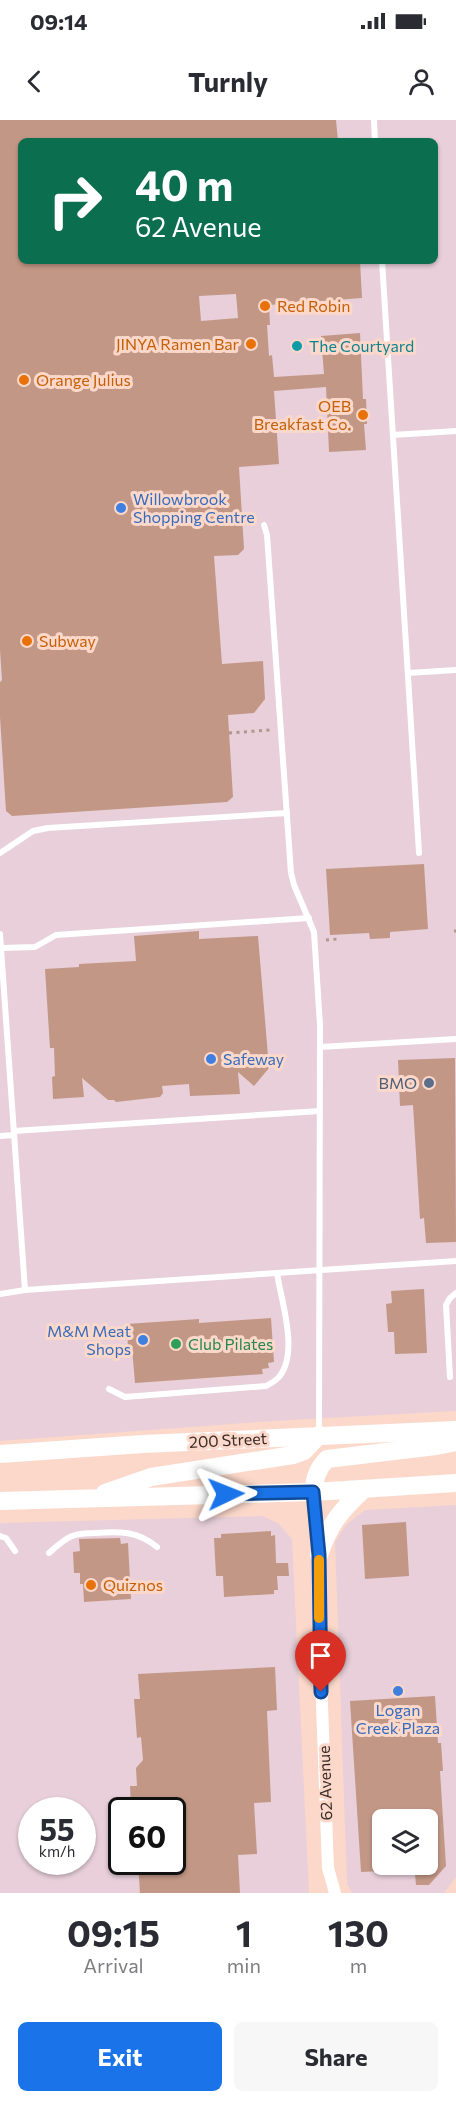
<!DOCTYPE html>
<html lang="en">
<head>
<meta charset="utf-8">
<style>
	body { margin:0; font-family:Commissioner,sans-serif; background:#f7f7f7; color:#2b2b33; height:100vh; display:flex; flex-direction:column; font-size:22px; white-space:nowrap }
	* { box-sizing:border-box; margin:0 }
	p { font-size:20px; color:#7c7c81 }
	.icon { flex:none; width:33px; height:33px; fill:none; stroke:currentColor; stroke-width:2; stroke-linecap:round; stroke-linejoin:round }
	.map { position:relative; height:1773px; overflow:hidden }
	.details { display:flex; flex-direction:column; background:#fff; flex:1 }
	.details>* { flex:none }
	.banner { position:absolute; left:18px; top:18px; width:420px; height:126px; border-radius:9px; box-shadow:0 2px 4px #0004; background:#0b6e4f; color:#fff; overflow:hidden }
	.buttons { position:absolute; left:372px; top:1689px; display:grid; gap:12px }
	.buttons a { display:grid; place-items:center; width:66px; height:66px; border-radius:9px; background:#fff; box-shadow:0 2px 4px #0004; font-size:30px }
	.speed { position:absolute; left:18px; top:1677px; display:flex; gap:12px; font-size:30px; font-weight:700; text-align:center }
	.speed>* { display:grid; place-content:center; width:78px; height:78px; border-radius:50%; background:#fff; box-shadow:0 2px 4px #0004; line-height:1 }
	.speed small { font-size:15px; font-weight:400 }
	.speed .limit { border:3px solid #111; border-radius:9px; background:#fff; color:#111 }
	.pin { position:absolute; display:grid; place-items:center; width:51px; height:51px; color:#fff; margin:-62px -26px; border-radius:50% 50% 50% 0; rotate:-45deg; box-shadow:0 0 6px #0007 }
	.pin .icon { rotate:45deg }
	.me { position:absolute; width:66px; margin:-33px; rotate:88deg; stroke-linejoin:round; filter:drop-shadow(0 0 4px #0008) }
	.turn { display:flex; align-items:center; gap:21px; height:126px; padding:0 18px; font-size:27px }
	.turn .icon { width:78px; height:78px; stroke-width:2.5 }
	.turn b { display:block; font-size:42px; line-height:51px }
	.eta { display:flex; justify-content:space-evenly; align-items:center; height:102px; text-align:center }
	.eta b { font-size:36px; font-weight:700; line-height:42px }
	.action { display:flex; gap:12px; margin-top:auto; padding:12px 18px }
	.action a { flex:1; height:69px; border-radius:9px; background:#1a73e8; color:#fff; font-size:24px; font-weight:700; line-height:69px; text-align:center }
	.action a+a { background:#f7f7f7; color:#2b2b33 }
	.status { display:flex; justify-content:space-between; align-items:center; height:42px; padding:0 30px; background:#fff; direction:ltr }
	.status svg { height:16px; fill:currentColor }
	header { display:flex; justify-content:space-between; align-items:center; height:78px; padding:0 18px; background:#fff; font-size:27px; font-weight:700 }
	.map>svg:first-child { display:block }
</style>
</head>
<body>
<div class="status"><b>09:14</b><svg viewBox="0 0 49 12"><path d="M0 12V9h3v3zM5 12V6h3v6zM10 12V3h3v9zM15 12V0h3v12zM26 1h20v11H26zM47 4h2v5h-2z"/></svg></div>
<header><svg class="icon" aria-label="back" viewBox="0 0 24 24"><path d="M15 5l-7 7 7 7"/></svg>Turnly<svg class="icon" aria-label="person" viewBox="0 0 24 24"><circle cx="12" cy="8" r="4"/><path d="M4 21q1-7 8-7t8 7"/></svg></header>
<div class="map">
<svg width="456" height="1773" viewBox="0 0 456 1773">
	<rect width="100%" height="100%" fill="#fcd8ca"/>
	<!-- commercial -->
	<path fill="#e8cfd9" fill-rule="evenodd" d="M 0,0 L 456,0 L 456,1291 L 272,1301 L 0,1321 ZM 21,21 L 435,21 L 435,141 L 21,141 Z
		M 456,1385 L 456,1757 L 444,1773 L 352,1773 L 347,1764 L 335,1422 L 346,1405 L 365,1390 ZM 382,1700 L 428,1700 L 428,1744 L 382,1744 Z
		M 262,1396 L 278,1403 L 292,1419 L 309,1773 L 0,1773 L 0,1403 ZM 32,1690 L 82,1690 L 82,1742 L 32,1742 ZM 122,1690 L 172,1690 L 172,1742 L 122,1742 Z"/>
	<!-- building -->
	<path fill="#c39786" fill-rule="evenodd" d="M 0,0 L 336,0 L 338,21 L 21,21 L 21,141 L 360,141 L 362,178 L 269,185 L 270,205 L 267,205 L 269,236 L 272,235 L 274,257 L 324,254 L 321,216 L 360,213 L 363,279 L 366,279 L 367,304 L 364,304 L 366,330 L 329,332 L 326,267 L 274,271 L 279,344 L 239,347 L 244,429 L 238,435 L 214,436 L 222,544 L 263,541 L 265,579 L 254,593 L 228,595 L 233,677 L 227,682 L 12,696 L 6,691 L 0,597 L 0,562 L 2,560 L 0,530 ZM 236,174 L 238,198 L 201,201 L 199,176 Z
		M 424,744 L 428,809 L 390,812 L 390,818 L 370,819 L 369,813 L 330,815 L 326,749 Z
		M 199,811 L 199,819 L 258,816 L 269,948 L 254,966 L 238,952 L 240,974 L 190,976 L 189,964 L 162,966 L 163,973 L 160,977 L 116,982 L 114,980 L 108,980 L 82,958 L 84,977 L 53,979 L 52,957 L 55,956 L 54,928 L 50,928 L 45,849 L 79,847 L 79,844 L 136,841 L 134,816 Z
		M 455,938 L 456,1122 L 426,1123 L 424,1098 L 420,1099 L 413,985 L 400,986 L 398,940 Z
		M 424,1169 L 427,1233 L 395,1234 L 394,1212 L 388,1212 L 386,1184 L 392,1183 L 391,1171 Z
		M 271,1198 L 274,1242 L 268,1243 L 269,1248 L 262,1249 L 263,1254 L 135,1263 L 132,1228 L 128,1228 L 127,1204 L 199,1199 L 199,1203 Z
		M 406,1402 L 409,1456 L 365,1459 L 362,1405 Z
		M 271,1411 L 271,1416 L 275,1415 L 276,1443 L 288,1443 L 289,1456 L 277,1456 L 278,1470 L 274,1470 L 274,1474 L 224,1477 L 223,1456 L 216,1456 L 214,1418 L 221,1418 L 221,1414 Z
		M 120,1418 L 121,1424 L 128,1423 L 131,1479 L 84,1482 L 83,1464 L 80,1464 L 80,1453 L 74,1453 L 73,1432 L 80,1431 L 79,1419 Z
		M 275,1547 L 277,1590 L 267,1591 L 271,1682 L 254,1683 L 257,1734 L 238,1735 L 240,1773 L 140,1773 L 138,1742 L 172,1742 L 172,1690 L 131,1690 L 130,1666 L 137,1666 L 136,1648 L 143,1640 L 141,1617 L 137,1618 L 134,1579 L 140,1579 L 138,1554 Z
		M 435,1576 L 438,1623 L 441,1623 L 443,1651 L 440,1651 L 446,1746 L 429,1765 L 416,1765 L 414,1744 L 428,1744 L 428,1700 L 382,1700 L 382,1751 L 361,1752 L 350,1581 Z"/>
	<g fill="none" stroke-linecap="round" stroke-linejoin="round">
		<!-- path -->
		<path stroke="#b2978c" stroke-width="3" stroke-dasharray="3 4.5" stroke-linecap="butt" d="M 229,613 L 270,610
			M 454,811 L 456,811
			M 326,820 L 338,819"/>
		<!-- lane -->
		<path stroke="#fff" stroke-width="6" d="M 374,0 L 375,21
			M 382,141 L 419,733
			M 393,315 L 456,311
			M 264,405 L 267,415 L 291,753 L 294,765 L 314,812 L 320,905 L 319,1314
			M 408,553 L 456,550
			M 0,733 L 33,711 L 48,708 L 287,693
			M 0,814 L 25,1170
			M 1,828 L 35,827 L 56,815 L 309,798
			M 320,927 L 456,919
			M 14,1011 L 320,991
			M 0,1016 L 14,1015
			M 0,1174 L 25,1170 L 456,1141
			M 450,1257 L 446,1185 L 450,1178 L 456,1173
			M 109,1269 L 125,1277 L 266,1266 C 270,1264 275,1261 278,1258 C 300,1234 281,1181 277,1153
			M 0,1416 L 6,1418 L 15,1431
			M 49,1433 C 57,1426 63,1420 72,1416 C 80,1413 87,1413 95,1413 C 119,1411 138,1411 157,1427"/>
		<!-- street -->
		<path stroke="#fff" stroke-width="12" d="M 313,1372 L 319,1435 L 320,1530 L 328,1748 L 335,1773"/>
		<!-- primary -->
		<path stroke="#fff" stroke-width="18" d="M 0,1334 L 143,1324 L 456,1310
			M 313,1372 C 315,1358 317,1349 327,1339 L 436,1326 L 456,1322
			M 105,1373 L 151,1357 L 293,1335 L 304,1331 L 319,1315
			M 0,1381 L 313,1372 L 456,1363
			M 319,1435 C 329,1405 340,1391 363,1370"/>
	</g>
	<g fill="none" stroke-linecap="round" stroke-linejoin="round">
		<defs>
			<path id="route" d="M 226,1374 L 313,1372 L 319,1435 L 321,1572"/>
		</defs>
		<!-- route casing -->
		<use href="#route" stroke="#114b97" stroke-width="15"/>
		<!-- route -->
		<use href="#route" stroke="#1a73e8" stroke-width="10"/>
		<!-- slow -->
		<path stroke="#f59e0b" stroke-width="10" d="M 319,1440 L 319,1498"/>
	</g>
	<!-- markers -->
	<g fill="#e8710a" stroke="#fcd8ca" stroke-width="2">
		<circle cx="265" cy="186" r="6"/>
		<circle cx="251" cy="224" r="6"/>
		<circle cx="24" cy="260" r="6"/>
		<circle cx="363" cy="295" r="6"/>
		<circle cx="27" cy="521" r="6"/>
		<circle cx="91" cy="1465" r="6"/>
	</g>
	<circle fill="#0f9aa8" stroke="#fcd8ca" stroke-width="2" cx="297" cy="226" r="6"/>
	<g fill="#3f7fe0" stroke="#fcd8ca" stroke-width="2">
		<circle cx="121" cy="388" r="6"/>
		<circle cx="211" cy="939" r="6"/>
		<circle cx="143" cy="1220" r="6"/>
		<circle cx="398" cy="1571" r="6"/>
	</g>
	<circle fill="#5c6f8a" stroke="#fcd8ca" stroke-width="2" cx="429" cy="963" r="6"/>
	<circle fill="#2e9e5b" stroke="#fcd8ca" stroke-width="2" cx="176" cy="1224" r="6"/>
	<g text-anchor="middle" stroke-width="6" stroke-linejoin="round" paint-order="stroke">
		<!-- food labels -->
		<g font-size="16" fill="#c56008" stroke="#fcd8ca" text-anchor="start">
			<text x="277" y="192">Red Robin</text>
			<text x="239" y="230" text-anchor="end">JINYA Ramen Bar</text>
			<text x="36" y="266">Orange Julius</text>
			<text x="351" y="292" text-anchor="end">OEB<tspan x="351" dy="18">Breakfast Co.</tspan></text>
			<text x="39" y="527">Subway</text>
			<text x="103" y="1471">Quiznos</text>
		</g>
		<!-- culture labels -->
		<g font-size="16" fill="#0d838f" stroke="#fcd8ca" text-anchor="start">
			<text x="309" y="232">The Courtyard</text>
		</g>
		<!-- shop labels -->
		<g font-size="16" fill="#366cbe" stroke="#fcd8ca" text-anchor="start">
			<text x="133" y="385">Willowbrook<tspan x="133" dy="18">Shopping Centre</tspan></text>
			<text x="223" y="945">Safeway</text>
			<text x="131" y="1217" text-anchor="end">M&amp;M Meat<tspan x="131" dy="18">Shops</tspan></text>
			<text x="398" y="1596" text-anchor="middle">Logan<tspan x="398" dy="18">Creek Plaza</tspan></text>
		</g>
		<!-- service labels -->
		<g font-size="16" fill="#4e5e75" stroke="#fcd8ca" text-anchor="end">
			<text x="417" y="969">BMO</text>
		</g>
		<!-- leisure labels -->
		<g font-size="16" fill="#27864d" stroke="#fcd8ca" text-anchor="start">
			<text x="188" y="1230">Club Pilates</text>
		</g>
		<!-- street labels -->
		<g font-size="16" fill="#382b26" stroke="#fcd8ca">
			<text transform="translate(228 1320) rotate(-3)" y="6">200 Street</text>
			<text transform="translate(325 1663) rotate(-92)" y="6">62 Avenue</text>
		</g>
	</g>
</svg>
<div class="buttons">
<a><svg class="icon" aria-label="layers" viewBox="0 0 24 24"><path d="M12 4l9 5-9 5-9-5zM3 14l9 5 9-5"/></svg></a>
</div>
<div class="speed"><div>55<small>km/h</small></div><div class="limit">60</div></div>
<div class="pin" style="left:321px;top:1572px;background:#d93025"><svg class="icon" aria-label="arrive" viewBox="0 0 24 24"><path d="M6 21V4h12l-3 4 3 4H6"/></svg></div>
<svg class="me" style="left:226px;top:1374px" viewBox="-20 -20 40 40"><path d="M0-17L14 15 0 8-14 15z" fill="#1a73e8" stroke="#fff" stroke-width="4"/></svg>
<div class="banner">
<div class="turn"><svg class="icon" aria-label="right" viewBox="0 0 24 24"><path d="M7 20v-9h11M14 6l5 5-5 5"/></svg><div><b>40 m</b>62 Avenue</div></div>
</div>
</div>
<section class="details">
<div class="eta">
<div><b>09:15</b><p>Arrival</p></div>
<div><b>1</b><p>min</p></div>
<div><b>130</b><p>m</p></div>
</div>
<div class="action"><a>Exit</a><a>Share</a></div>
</section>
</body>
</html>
